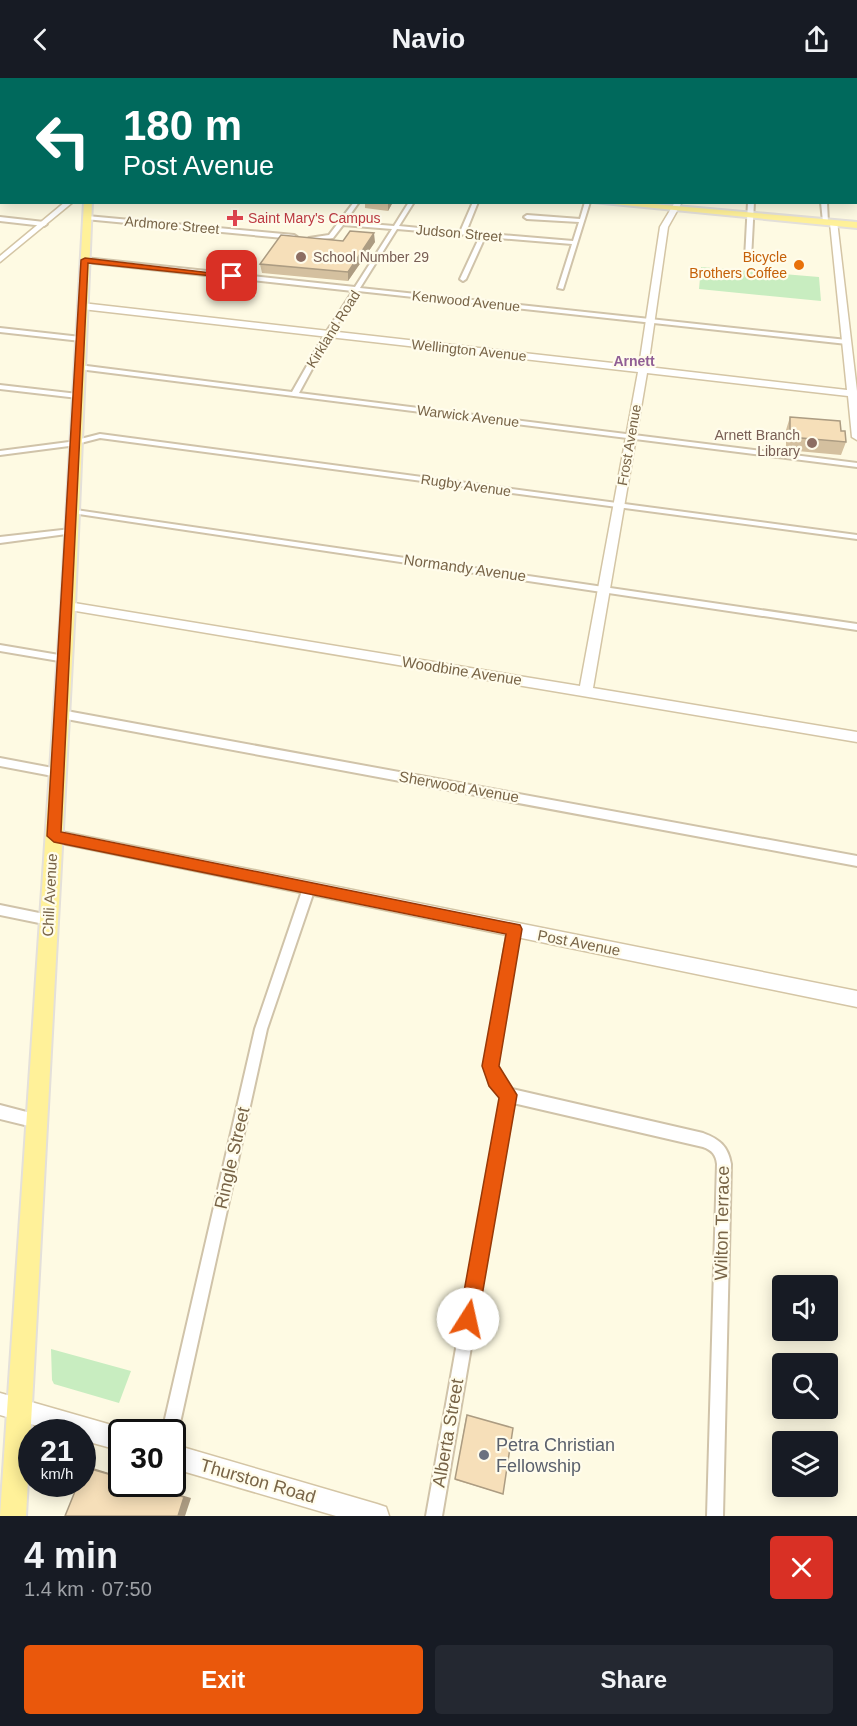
<!DOCTYPE html>
<html lang="en">
<head>
<meta charset="utf-8">
<style>
	body { margin:0; font-family:Helvetica,sans-serif; background:#242831; color:#f1f3f6; height:100vh; display:flex; flex-direction:column; font-size:22px; white-space:nowrap }
	* { box-sizing:border-box; margin:0 }
	p { font-size:20px; color:#9ea1a6 }
	.icon { flex:none; width:33px; height:33px; fill:none; stroke:currentColor; stroke-width:2; stroke-linecap:round; stroke-linejoin:round }
	.map { position:relative; height:1438px; overflow:hidden }
	.panel { display:flex; flex-direction:column; background:#171b24; flex:1 }
	.panel>* { flex:none }
	.guide { position:absolute; left:0px; top:0px; width:858px; height:126px; box-shadow:0 3px 15px #0003; background:#00695c; color:#fff; overflow:hidden }
	.buttons { position:absolute; left:772px; top:1197px; display:grid; gap:12px }
	.buttons a { display:grid; place-items:center; width:66px; height:66px; border-radius:6px; background:#171b24; box-shadow:0 3px 15px #0003; font-size:30px }
	.speed { position:absolute; left:18px; top:1341px; display:flex; gap:12px; font-size:30px; font-weight:700; text-align:center }
	.speed>* { display:grid; place-content:center; width:78px; height:78px; border-radius:50%; background:#171b24; box-shadow:0 3px 15px #0003; line-height:1 }
	.speed small { font-size:15px; font-weight:400 }
	.speed .limit { border:3px solid #111; border-radius:9px; background:#fff; color:#111 }
	.pin { position:absolute; display:grid; place-items:center; width:51px; height:51px; color:#fff; margin:-26px; border-radius:12px; box-shadow:0 3px 9px #0006 }
	.me { position:absolute; width:66px; margin:-33px; rotate:10deg; stroke-linejoin:round; filter:drop-shadow(0 0 4px #0008) }
	.turn { display:flex; align-items:center; gap:21px; height:126px; padding:0 24px; font-size:27px }
	.turn .icon { width:78px; height:78px; stroke-width:2.5 }
	.turn b { display:block; font-size:42px; line-height:51px }
	.round { display:grid; place-items:center; flex:none; width:63px; height:63px; border-radius:6px; background:#242831 }
	.overview { display:flex; align-items:center; justify-content:space-between; height:102px; padding:0 24px }
	h1 { font-size:36px; font-weight:700; line-height:45px }
	.cta { display:flex; gap:12px; margin-top:auto; padding:12px 24px }
	.cta a { flex:1; height:69px; border-radius:6px; background:#ea580c; color:#fff; font-size:24px; font-weight:700; line-height:69px; text-align:center }
	.cta a+a { background:#242831; color:#f1f3f6 }
	header { display:flex; justify-content:space-between; align-items:center; height:78px; padding:0 24px; background:#171b24; font-size:27px; font-weight:700 }
	.map>svg:first-child { display:block }
</style>
</head>
<body>
<header><svg class="icon" aria-label="back" viewBox="0 0 24 24"><path d="M15 5l-7 7 7 7"/></svg>Navio<svg class="icon" aria-label="share" viewBox="0 0 24 24"><path d="M12 15V3M7 8l5-5 5 5M5 13v7h14v-7"/></svg></header>
<div class="map">
<svg width="857" height="1438" viewBox="0 0 857 1438">
	<rect width="100%" height="100%" fill="#fefae3"/>
	<!-- green -->
	<path fill="#c8edc0" d="M 701,189 L 819,199 L 821,223 L 699,211 Z
		M 51,1271 L 131,1293 L 119,1325 L 54,1306 L 52,1302 Z"/>
	<g fill="none" stroke-linecap="round" stroke-linejoin="round">
		<defs>
			<path id="street" d="M 207,0 L 211,0 L 211,2 L 207,2 Z
				M 279,0 L 283,0 L 283,2 L 279,2 Z
				M 386,0 L 390,0 L 385,2 Z
				M 541,0 L 545,0 L 540,2 Z
				M 623,0 L 627,0 L 622,2 Z
				M 773,0 L 777,0 L 777,2 L 773,2 Z
				M 0,19 L 2,19 L 2,21 L 0,21 Z
				M 856,24 L 857,24 L 857,27 L 856,27 Z
				M 0,31 L 2,31 L 2,35 L 0,34 Z
				M 856,47 L 857,47 L 857,49 L 856,49 Z
				M 0,54 L 2,54 L 2,56 L 0,56 Z
				M 856,68 L 857,68 L 857,70 L 856,70 Z
				M 0,110 L 2,110 L 2,114 L 0,114 Z
				M 354,124 L 359,124 L 345,144 L 394,148 L 409,124 L 414,124 L 399,148 L 460,154 L 473,124 L 478,124 L 466,154 L 573,163 L 579,144 L 527,141 L 524,139 L 527,137 L 580,141 L 585,124 L 590,124 L 563,211 L 558,210 L 572,166 L 485,159 L 466,201 L 463,203 L 460,201 L 480,158 L 397,151 L 360,210 L 847,262 L 850,264 L 847,266 L 358,213 L 331,256 L 299,315 L 857,385 L 857,389 L 79,291 L 76,289 L 79,287 L 292,314 L 325,256 L 353,213 L 85,184 L 82,182 L 85,180 L 355,209 L 392,151 L 343,147 L 333,160 L 312,162 L 309,160 L 329,157 Z
				M 748,124 L 754,124 L 751,181 L 748,183 L 745,181 Z
				M 821,124 L 827,124 L 828,145 L 823,144 Z
				M 87,138 L 294,157 L 297,159 L 294,161 L 85,141 Z
				M 0,139 L 44,144 L 47,146 L 44,148 L 0,143 Z
				M 0,250 L 81,259 L 84,261 L 81,263 L 0,254 Z
				M 0,307 L 78,316 L 81,318 L 78,320 L 0,311 Z
				M 100,356 L 857,457 L 857,461 L 100,360 L 69,368 L 0,377 L 0,373 L 69,364 Z
				M 69,431 L 857,546 L 857,552 L 72,435 L 68,433 Z
				M 71,451 L 75,453 L 74,455 L 0,465 L 0,459 Z
				M 0,567 L 65,578 L 70,581 L 65,584 L 0,573 Z
				M 61,632 L 857,778 L 857,788 L 61,640 L 56,636 Z
				M 0,680 L 58,691 L 63,695 L 58,699 L 0,688 Z
				M 309,805 L 313,807 L 315,810 L 267,951 L 178,1354 L 176,1360 L 172,1361 L 172,1354 L 162,1354 L 255,951 L 303,810 L 305,807 Z
				M 0,827 L 49,837 L 53,838 L 55,842 L 53,846 L 49,847 L 0,837 Z
				M 514,846 L 518,847 L 520,851 L 497,988 L 501,999 L 512,1011 L 703,1055 C 719,1061 728,1068 731,1086 L 723,1438 L 707,1438 L 717,1086 C 716,1077 712,1072 703,1069 L 513,1025 L 442,1438 L 426,1438 L 501,1019 L 490,1007 L 485,988 L 508,851 L 510,847 Z
				M 0,1027 L 42,1038 L 44,1043 L 42,1048 L 37,1050 L 0,1041 Z"/>
			<path id="secondary" d="M 4,0 L 10,0 L 12,2 L 5,2 Z
				M 480,0 L 486,0 L 479,2 Z
				M 696,0 L 702,0 L 702,2 L 696,2 Z
				M 0,74 L 2,74 L 0,79 Z
				M 65,124 L 73,124 L 0,184 L 0,178 Z
				M 675,124 L 682,124 L 668,149 L 648,289 L 847,312 L 830,145 L 837,143 L 857,313 L 857,362 L 852,359 L 848,318 L 647,295 L 593,610 L 857,654 L 857,664 L 64,531 L 62,528 L 68,524 L 580,608 L 638,294 L 82,231 L 78,228 L 82,225 L 639,288 L 660,149 Z
				M 54,752 L 857,913 L 857,929 L 54,764 L 49,762 L 46,758 L 49,754 Z
				M 0,1315 L 122,1350 L 131,1354 L 122,1354 L 122,1373 L 82,1362 L 82,1354 L 58,1354 L 0,1337 Z
				M 172,1366 L 377,1426 L 386,1429 L 389,1438 L 336,1438 L 172,1390 Z"/>
			<path id="primary" d="M 127,0 L 133,0 L 133,2 L 127,2 Z
				M 84,124 L 92,124 L 75,528 L 26,1438 L 0,1438 L 61,528 Z
				M 593,124 L 630,124 L 857,144 L 857,150 Z"/>
		</defs>
		<!-- street casing -->
		<use href="#street" stroke="#d0c3a9" stroke-width="4"/>
		<!-- secondary casing -->
		<use href="#secondary" stroke="#d4c5a5" stroke-width="3"/>
		<!-- primary casing -->
		<use href="#primary" stroke="#e4e0da" stroke-width="4"/>
		<!-- street -->
		<use href="#street" fill="#fff" fill-rule="evenodd"/>
		<!-- secondary -->
		<use href="#secondary" fill="#fff" fill-rule="evenodd"/>
		<!-- primary -->
		<use href="#primary" fill="#fff199" fill-rule="evenodd"/>
	</g>
	<!-- wall -->
	<path fill="#d4c09f" d="M 449,0 L 469,0 L 468,1 Z
		M 365,124 L 393,124 L 388,133 L 365,130 Z
		M 375,164 L 348,203 L 262,195 L 260,186 Z
		M 790,339 L 841,353 L 846,364 L 841,377 L 786,372 L 786,352 Z
		M 466,1339 L 503,1416 L 455,1402 Z"/>
	<!-- shaded-wall -->
	<path fill="#ac9c82" d="M 388,124 L 393,124 L 388,133 Z
		M 374,155 L 375,164 L 348,203 L 348,194 Z
		M 84,1389 L 93,1390 L 122,1399 L 122,1400 Z
		M 138,1406 L 144,1406 L 191,1420 L 185,1438 L 178,1438 Z"/>
	<!-- building -->
	<path fill="#f6dfb9" stroke="#ac9c82" stroke-width="1.5" d="M 350,153 L 374,155 L 348,194 L 260,186 L 281,157 L 343,163 Z
		M 790,339 L 840,343 L 841,353 L 845,353 L 846,364 L 790,359 Z
		M 467,1337 L 513,1350 L 503,1416 L 455,1401 Z
		M 84,1389 L 122,1400 L 122,1406 L 138,1406 L 184,1419 L 178,1438 L 65,1438 L 78,1406 L 82,1406 L 82,1392 Z"/>
	<!-- route -->
	<path fill="#ea580c" stroke="#983908" stroke-width="1.5" d="M 85,180 L 236,198 L 232,200 L 88,185 L 61,754 L 520,847 L 522,851 L 499,988 L 517,1017 L 478,1241 L 475,1248 L 468,1251 L 461,1248 L 459,1241 L 499,1020 L 489,1008 L 482,988 L 506,856 L 54,764 L 47,758 L 81,182 Z"/>
	<!-- markers -->
	<path fill="#e0444e" stroke="#fffceb" stroke-width="2" d="M232 131h6v6h6v6h-6v6h-6v-6h-6v-6h6z"/>
	<g fill="#8d6e63" stroke="#fffceb" stroke-width="2">
		<circle cx="301" cy="179" r="6"/>
		<circle cx="812" cy="365" r="6"/>
	</g>
	<circle fill="#e8710a" stroke="#fffceb" stroke-width="2" cx="799" cy="187" r="6"/>
	<circle fill="#6b7280" stroke="#fffceb" stroke-width="2" cx="484" cy="1377" r="6"/>
	<g text-anchor="middle" stroke-width="4.5" stroke-linejoin="round" paint-order="stroke">
		<!-- far-health labels -->
		<g font-size="14" fill="#be3a42" stroke="#fffceb" text-anchor="start">
			<text x="248" y="145">Saint Mary's Campus</text>
		</g>
		<!-- far-street labels -->
		<g font-size="14" fill="#786447" stroke="#fffceb">
			<text transform="translate(172 147) rotate(5)" y="5">Ardmore Street</text>
			<text transform="translate(459 155) rotate(5)" y="5">Judson Street</text>
			<text transform="translate(466 223) rotate(6)" y="5">Kenwood Avenue</text>
			<text transform="translate(333 251) rotate(-58)" y="5">Kirkland Road</text>
			<text transform="translate(469 272) rotate(6)" y="5">Wellington Avenue</text>
			<text transform="translate(468 338) rotate(7)" y="5">Warwick Avenue</text>
			<text transform="translate(629 367) rotate(-80)" y="5">Frost Avenue</text>
			<text transform="translate(466 407) rotate(8)" y="5">Rugby Avenue</text>
		</g>
		<!-- far-education labels -->
		<g font-size="14" fill="#785e54" stroke="#fffceb" text-anchor="start">
			<text x="313" y="184">School Number 29</text>
			<text x="800" y="362" text-anchor="end">Arnett Branch<tspan x="800" dy="16">Library</tspan></text>
		</g>
		<!-- far-food labels -->
		<g font-size="14" fill="#c56008" stroke="#fffceb" text-anchor="end">
			<text x="787" y="184">Bicycle<tspan x="787" dy="16">Brothers Coffee</tspan></text>
		</g>
		<!-- far-neighbourhood labels -->
		<g font-size="14" font-weight="bold" fill="#905e95" stroke="#fffceb">
			<text x="634" y="288">Arnett</text>
		</g>
		<!-- street labels -->
		<g font-size="15" fill="#786447" stroke="#fffceb">
			<text transform="translate(465 490) rotate(8)" y="5">Normandy Avenue</text>
			<text transform="translate(462 593) rotate(9)" y="5">Woodbine Avenue</text>
			<text transform="translate(459 709) rotate(10)" y="5">Sherwood Avenue</text>
			<text transform="translate(50 817) rotate(-87)" y="5">Chili Avenue</text>
			<text transform="translate(579 865) rotate(11)" y="5">Post Avenue</text>
		</g>
		<!-- near-street labels -->
		<g font-size="18" fill="#786447" stroke="#fffceb">
			<text transform="translate(232 1080) rotate(-77)" y="6">Ringle Street</text>
			<text transform="translate(722 1145) rotate(-89)" y="6">Wilton Terrace</text>
			<text transform="translate(448 1355) rotate(-80)" y="6">Alberta Street</text>
			<text transform="translate(258 1403) rotate(16)" y="6">Thurston Road</text>
		</g>
		<!-- near-worship labels -->
		<g font-size="18" fill="#5b616d" stroke="#fffceb" text-anchor="start">
			<text x="496" y="1373">Petra Christian<tspan x="496" dy="21">Fellowship</tspan></text>
		</g>
	</g>
</svg>
<div class="buttons">
<a><svg class="icon" aria-label="sound" viewBox="0 0 24 24"><path d="M4 9h4l5-4v14l-5-4H4zM17 9q2 3 0 6"/></svg></a>
<a><svg class="icon" aria-label="search" viewBox="0 0 24 24"><circle cx="10" cy="10" r="6"/><path d="M15 15l6 6"/></svg></a>
<a><svg class="icon" aria-label="layers" viewBox="0 0 24 24"><path d="M12 4l9 5-9 5-9-5zM3 14l9 5 9-5"/></svg></a>
</div>
<div class="speed"><div>21<small>km/h</small></div><div class="limit">30</div></div>
<div class="pin" style="left:232px;top:198px;background:#d93025"><svg class="icon" aria-label="arrive" viewBox="0 0 24 24"><path d="M6 21V4h12l-3 4 3 4H6"/></svg></div>
<svg class="me" style="left:468px;top:1241px" viewBox="-20 -20 40 40"><circle r="19" fill="#fff"/><path d="M0-13L10 11 0 6-10 11z" fill="#ea580c"/></svg>
<div class="guide">
<div class="turn"><svg class="icon" aria-label="left" viewBox="0 0 24 24"><path d="M17 20v-9H6M10 6l-5 5 5 5"/></svg><div><b>180 m</b>Post Avenue</div></div>
</div>
</div>
<section class="panel">
<div class="overview"><div><h1>4 min</h1><p>1.4 km · 07:50</p></div><a class="round" style="background:#d93025;color:#fff"><svg class="icon" aria-label="close" viewBox="0 0 24 24"><path d="M6 6l12 12M18 6L6 18"/></svg></a></div>
<div class="cta"><a>Exit</a><a>Share</a></div>
</section>
</body>
</html>
